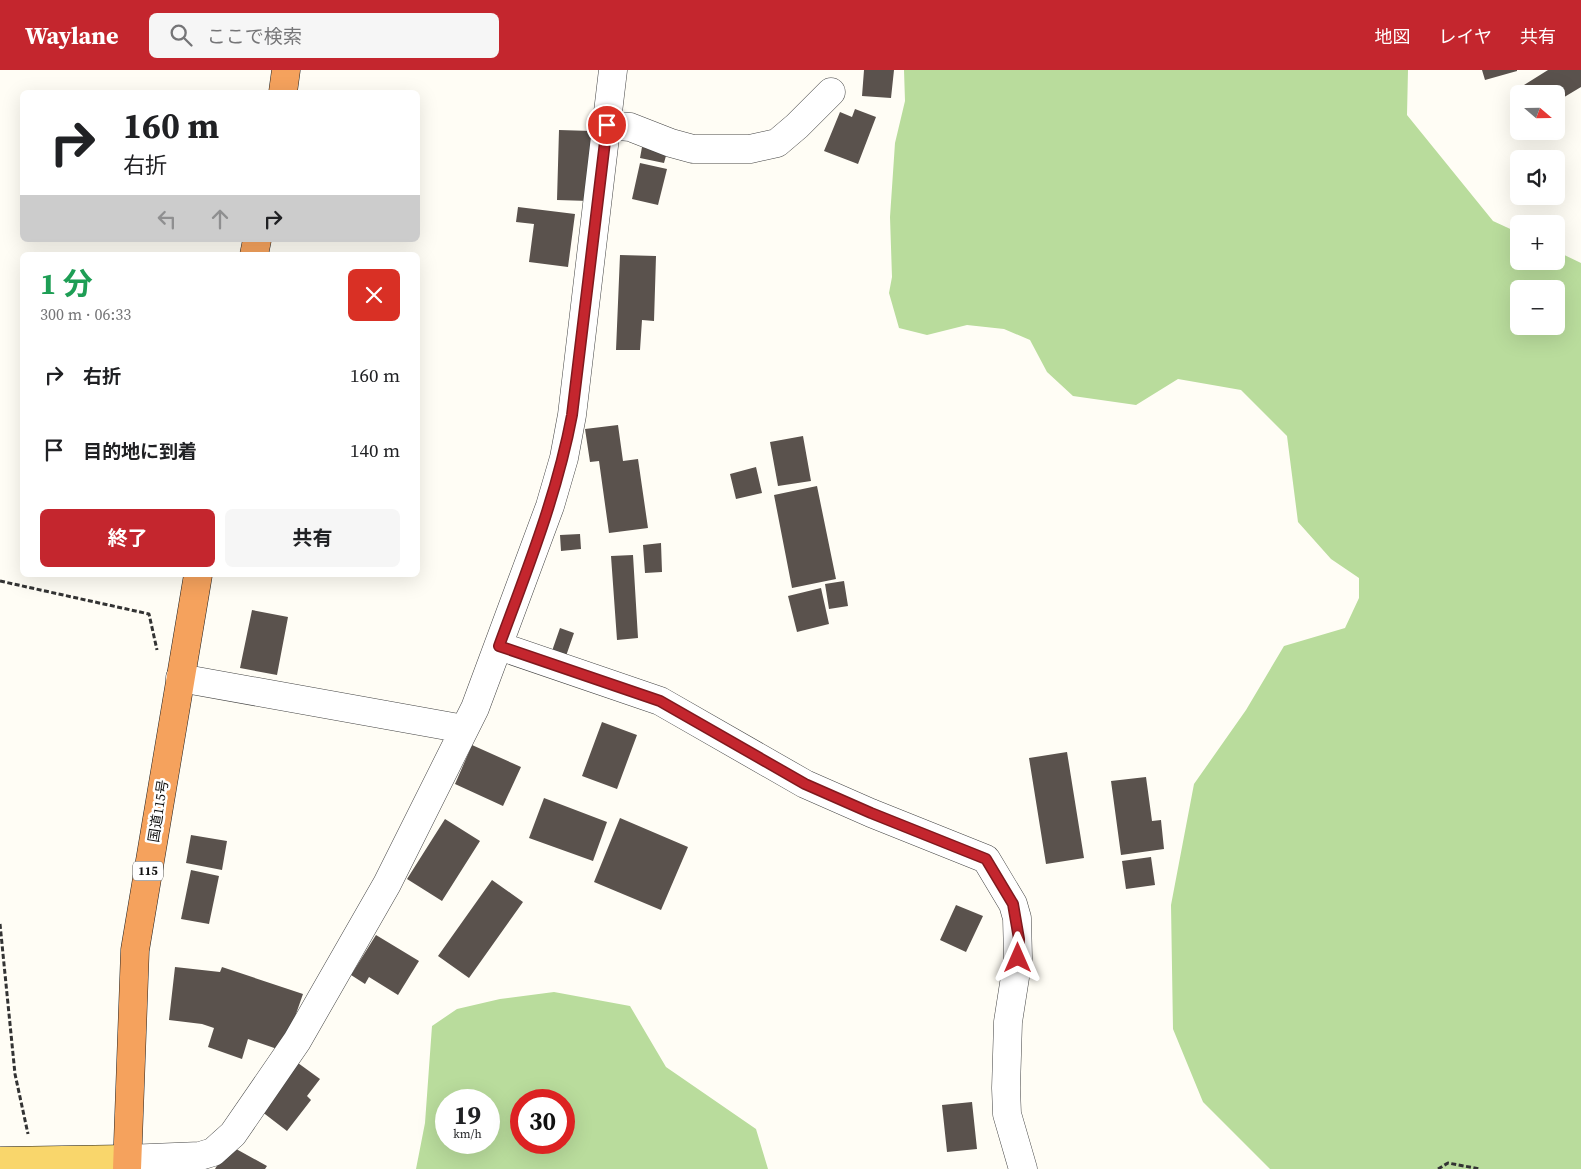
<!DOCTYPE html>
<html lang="ja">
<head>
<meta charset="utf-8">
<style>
	body { margin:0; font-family:"Source Serif 4","Noto Sans JP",serif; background:#f6f6f6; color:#202124; height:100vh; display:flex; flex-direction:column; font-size:19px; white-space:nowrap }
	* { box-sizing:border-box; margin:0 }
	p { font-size:16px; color:#757577 }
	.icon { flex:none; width:28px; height:28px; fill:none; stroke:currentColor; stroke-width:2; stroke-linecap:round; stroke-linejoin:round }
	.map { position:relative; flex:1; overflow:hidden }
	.panel { position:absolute; left:20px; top:182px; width:400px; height:325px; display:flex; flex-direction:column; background:#fff; border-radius:8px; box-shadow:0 5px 20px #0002 }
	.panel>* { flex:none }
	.hud { position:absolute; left:20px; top:20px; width:400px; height:152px; border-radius:8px; box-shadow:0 5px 20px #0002; background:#fff; color:#202124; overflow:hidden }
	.needle { width:32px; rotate:110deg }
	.controls { position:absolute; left:1510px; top:15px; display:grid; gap:10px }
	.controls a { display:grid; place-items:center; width:55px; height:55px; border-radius:8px; background:#fff; box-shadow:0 5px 20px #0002; font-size:25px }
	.speed { position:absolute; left:435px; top:1019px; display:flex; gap:10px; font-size:25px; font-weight:700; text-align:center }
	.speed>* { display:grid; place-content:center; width:65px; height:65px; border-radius:50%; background:#fff; box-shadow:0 5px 20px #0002; line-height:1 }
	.speed small { font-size:12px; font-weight:400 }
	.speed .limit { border:8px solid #d22; background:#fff; color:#111 }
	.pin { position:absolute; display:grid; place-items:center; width:42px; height:42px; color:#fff; margin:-21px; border:2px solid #fff; border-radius:50%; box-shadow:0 1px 5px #0007 }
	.me { position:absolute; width:55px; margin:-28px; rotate:0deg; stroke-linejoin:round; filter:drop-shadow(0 0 4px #0008) }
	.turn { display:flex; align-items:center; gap:18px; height:105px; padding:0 20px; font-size:22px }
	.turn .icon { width:65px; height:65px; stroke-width:2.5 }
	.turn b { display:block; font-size:35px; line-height:42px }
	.lanes { display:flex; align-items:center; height:48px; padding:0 20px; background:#0003; justify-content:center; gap:25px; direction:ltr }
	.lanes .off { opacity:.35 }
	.round { display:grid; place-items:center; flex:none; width:52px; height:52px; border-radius:8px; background:#f6f6f6 }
	.headline { display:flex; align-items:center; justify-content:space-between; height:85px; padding:0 20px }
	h1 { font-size:30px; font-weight:700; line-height:38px; color:#1e9e55 }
	.primary-button { display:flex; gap:10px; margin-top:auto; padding:10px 20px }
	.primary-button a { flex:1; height:58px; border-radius:8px; background:#c4262e; color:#fff; font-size:20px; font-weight:700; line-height:58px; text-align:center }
	.primary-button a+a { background:#f6f6f6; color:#202124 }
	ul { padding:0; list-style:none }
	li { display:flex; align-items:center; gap:15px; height:75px; padding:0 20px }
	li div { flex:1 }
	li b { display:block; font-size:19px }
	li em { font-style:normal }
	header { display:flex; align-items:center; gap:30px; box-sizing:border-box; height:70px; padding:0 25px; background:#c4262e; color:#fff }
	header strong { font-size:24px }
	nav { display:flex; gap:28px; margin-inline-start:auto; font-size:18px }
	.search { width:350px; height:45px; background:#f6f6f6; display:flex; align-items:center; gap:12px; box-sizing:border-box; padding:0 18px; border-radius:8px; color:#757577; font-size:19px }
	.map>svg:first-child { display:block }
</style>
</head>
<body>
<header>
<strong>Waylane</strong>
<div class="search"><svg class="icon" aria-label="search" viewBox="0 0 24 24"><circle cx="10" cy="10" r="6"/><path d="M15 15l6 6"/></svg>ここで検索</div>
<nav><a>地図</a><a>レイヤ</a><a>共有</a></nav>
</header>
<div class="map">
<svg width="1581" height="1099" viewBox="0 0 1581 1099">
	<rect width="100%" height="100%" fill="#fffdf5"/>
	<!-- forest -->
	<path fill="#b9dc9c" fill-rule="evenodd" d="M 904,0 L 1408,0 L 1407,45 L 1493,151 L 1519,163 L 1519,191 L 1556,191 L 1556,181 L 1581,193 L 1581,1099 L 1270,1099 L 1203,1032 L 1173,959 L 1171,835 L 1194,714 L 1246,640 L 1284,576 L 1345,558 L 1359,528 L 1359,508 L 1331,489 L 1298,452 L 1287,366 L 1241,320 L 1178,309 L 1136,335 L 1073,326 L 1047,302 L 1030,270 L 1004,259 L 967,255 L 927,265 L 899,258 L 889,223 L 892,207 L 890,147 L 895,73 L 905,31 ZM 1519,219 L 1556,219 L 1556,256 L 1519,256 Z
		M 554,922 L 630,936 L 666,997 L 756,1059 L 768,1099 L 416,1099 L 425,1053 L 432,956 L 457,939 L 500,929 ZM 446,1030 L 489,1030 L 489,1072 L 446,1072 ZM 521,1030 L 564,1030 L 564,1072 L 521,1072 Z"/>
	<!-- building -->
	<path fill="#5a524d" d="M 864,0 L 894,0 L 891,28 L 862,26 Z
		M 1482,0 L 1517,0 L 1517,1 L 1485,10 Z
		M 1548,0 L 1581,0 L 1581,17 L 1556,32 L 1556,24 L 1530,24 L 1524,15 Z
		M 855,39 L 876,47 L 858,94 L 824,81 L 840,42 L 852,47 Z
		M 559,60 L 592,61 L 589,131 L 557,130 Z
		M 642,77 L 667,82 L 664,93 L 640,88 Z
		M 640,93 L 667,99 L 658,135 L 632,129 Z
		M 518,137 L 575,144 L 568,197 L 529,192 L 534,154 L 516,152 Z
		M 620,185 L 656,186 L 654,251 L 642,250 L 640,280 L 616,280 Z
		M 618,355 L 623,391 L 638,389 L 648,458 L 609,463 L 599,391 L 590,392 L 585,359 Z
		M 803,366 L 811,411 L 778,416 L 770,372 Z
		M 756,397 L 762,423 L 736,429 L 730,404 Z
		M 817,416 L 836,509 L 792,518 L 774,425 Z
		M 580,464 L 581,479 L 561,481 L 560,465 Z
		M 661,473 L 662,502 L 645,503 L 643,475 Z
		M 633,485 L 638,568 L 617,570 L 611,486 Z
		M 844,511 L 848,536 L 829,539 L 825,514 Z
		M 821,518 L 829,554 L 797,562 L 788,526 Z
		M 252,540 L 288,547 L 277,605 L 240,598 Z
		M 560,558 L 574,563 L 566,586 L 552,581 Z
		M 602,652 L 637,665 L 617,719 L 582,706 Z
		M 472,675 L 521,697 L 503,736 L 455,714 Z
		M 1067,682 L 1084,788 L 1046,794 L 1029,688 Z
		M 1146,707 L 1152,751 L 1161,750 L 1164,779 L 1121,785 L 1111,711 Z
		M 544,728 L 607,752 L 593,791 L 529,768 Z
		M 620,748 L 688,777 L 661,840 L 594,812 Z
		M 445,749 L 480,771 L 442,831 L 407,809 Z
		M 191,765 L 227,771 L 222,800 L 186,793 Z
		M 1151,787 L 1155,815 L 1126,819 L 1122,791 Z
		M 191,800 L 219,806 L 209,854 L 181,849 Z
		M 492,810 L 523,832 L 469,908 L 438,886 Z
		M 956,835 L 983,846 L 966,882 L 940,870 Z
		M 376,865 L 419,891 L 398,925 L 369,907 L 365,914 L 351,905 Z
		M 175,897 L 220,902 L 222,897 L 303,924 L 283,981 L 248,969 L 242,989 L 208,977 L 214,958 L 202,954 L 169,950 Z
		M 298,993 L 320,1009 L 307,1026 L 311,1030 L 287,1061 L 261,1041 Z
		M 972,1032 L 977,1079 L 947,1082 L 942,1035 Z
		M 229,1075 L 267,1096 L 265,1099 L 215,1099 Z"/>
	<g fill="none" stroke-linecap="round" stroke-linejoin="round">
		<defs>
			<path id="minor" d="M 607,55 L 630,57 L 671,73 L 693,79 L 750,79 L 777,73 L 797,56 L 831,22
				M 499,576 L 660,631 L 805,714 L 871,743 L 986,789 L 1013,834 L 1017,848 L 1018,888 L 1008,952 L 1006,1018 L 1007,1044 L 1023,1099
				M 180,608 L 464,659
				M 126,1089 L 200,1086 L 213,1082 L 233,1064 L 297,971 L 387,814 L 475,638 L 550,436 L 564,388 L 572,345 L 613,0"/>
			<path id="major" d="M 0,1091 L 126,1089"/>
			<path id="highway" d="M 283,22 L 286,0
				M 254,185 L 257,170
				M 127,1099 L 135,880 L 198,505"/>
		</defs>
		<!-- minor casing -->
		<use href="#minor" stroke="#444" stroke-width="29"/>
		<!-- major casing -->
		<use href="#major" stroke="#222" stroke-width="29"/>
		<!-- highway casing -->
		<use href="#highway" stroke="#222" stroke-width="29"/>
		<!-- path -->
		<path stroke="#333" stroke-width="3" stroke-dasharray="5 2.5" stroke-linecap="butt" d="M 0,511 L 149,544 L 157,580
			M 0,854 L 15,1004 L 28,1064
			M 1438,1099 L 1448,1093 L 1480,1099"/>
		<!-- minor -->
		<use href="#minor" stroke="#fff" stroke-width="28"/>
		<!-- major -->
		<use href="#major" stroke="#f9d66b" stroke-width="28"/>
		<!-- highway -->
		<use href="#highway" stroke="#f5a25d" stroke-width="28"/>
	</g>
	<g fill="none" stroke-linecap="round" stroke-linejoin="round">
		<defs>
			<path id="route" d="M 607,55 L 572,345 C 557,425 527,500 499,576 L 660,631 L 805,714 L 871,743 L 986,789 L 1013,834 L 1019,869 L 1018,888"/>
		</defs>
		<!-- route casing -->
		<use href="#route" stroke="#7f191e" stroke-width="12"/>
		<!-- route -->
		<use href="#route" stroke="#c4262e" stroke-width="9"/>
	</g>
	<g text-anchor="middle" stroke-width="5" stroke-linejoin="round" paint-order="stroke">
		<!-- shield labels -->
		<rect fill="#fff" stroke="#585858" stroke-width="1" x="133" y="791.5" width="30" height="19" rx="4"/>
		<g font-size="12" font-weight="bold" fill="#111">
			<text x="148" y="805">115</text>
		</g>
		<!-- street labels -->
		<g font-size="14" fill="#111" stroke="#fff">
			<text transform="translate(158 741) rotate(-81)" y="5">国道115号</text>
		</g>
	</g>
</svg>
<div class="controls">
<a><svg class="needle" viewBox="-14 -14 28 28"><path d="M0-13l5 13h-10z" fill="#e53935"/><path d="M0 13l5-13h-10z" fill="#757577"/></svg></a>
<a><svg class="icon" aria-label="sound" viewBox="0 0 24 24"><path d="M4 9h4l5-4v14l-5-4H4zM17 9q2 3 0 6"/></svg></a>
<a>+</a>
<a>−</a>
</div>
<div class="speed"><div>19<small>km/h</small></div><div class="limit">30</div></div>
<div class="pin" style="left:607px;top:55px;background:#d93025"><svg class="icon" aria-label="arrive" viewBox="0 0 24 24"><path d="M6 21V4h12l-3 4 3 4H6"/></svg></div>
<svg class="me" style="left:1018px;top:888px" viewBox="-20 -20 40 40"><path d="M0-17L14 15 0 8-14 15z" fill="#c4262e" stroke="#fff" stroke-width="4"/></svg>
<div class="hud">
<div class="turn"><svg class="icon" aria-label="right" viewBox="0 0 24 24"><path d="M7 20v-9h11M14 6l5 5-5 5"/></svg><div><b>160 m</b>右折</div></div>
<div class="lanes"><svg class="icon off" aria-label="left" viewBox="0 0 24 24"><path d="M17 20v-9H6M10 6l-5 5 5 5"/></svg><svg class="icon off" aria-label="ahead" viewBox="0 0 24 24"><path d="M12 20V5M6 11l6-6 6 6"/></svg><svg class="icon" aria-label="right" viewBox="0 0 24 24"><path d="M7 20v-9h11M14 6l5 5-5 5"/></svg></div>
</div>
<section class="panel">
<div class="headline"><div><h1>1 分</h1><p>300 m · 06:33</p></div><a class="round" style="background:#d93025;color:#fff"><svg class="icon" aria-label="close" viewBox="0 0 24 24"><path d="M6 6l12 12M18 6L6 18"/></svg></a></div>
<ul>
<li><svg class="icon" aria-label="right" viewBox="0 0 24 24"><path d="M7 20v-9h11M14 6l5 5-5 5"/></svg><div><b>右折</b></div><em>160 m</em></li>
<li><svg class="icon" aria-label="arrive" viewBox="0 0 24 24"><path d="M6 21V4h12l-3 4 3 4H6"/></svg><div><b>目的地に到着</b></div><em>140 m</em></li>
</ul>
<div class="primary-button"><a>終了</a><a>共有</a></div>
</section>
</div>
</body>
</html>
